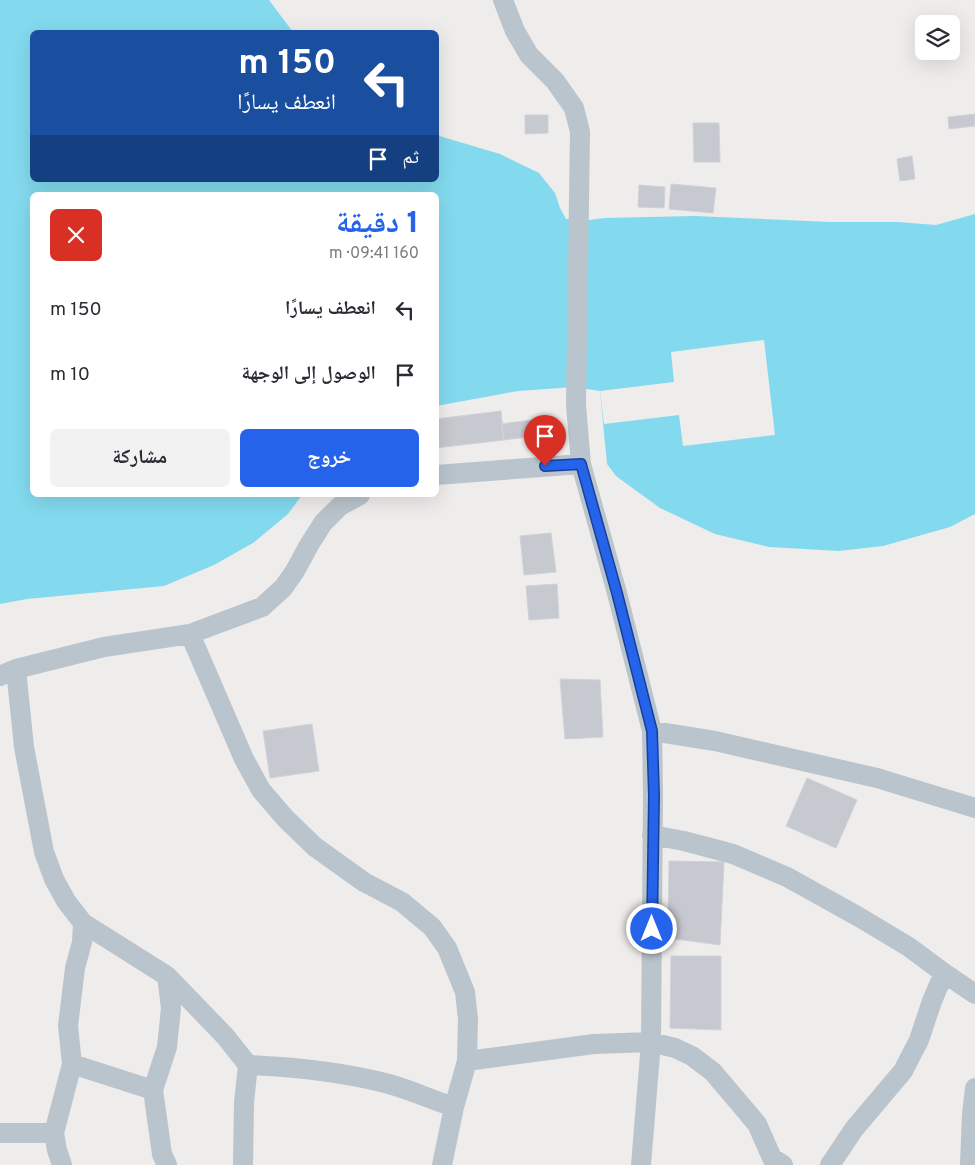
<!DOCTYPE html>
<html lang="ar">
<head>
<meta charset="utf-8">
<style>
	body { margin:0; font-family:Overpass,"Noto Naskh Arabic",sans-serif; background:#f2f2f3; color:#2b2b33; direction:rtl; height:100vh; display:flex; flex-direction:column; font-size:19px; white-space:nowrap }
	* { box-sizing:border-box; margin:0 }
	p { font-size:16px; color:#7c7c81 }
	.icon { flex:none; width:28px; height:28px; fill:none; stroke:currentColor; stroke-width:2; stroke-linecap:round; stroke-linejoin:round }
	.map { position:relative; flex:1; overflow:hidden; direction:ltr }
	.side { position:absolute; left:30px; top:192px; width:409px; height:305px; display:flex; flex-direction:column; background:#fff; border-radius:8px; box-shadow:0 5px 20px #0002; direction:rtl }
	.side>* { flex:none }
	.top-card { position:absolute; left:30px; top:30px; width:409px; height:152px; border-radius:8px; box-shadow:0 5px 20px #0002; direction:rtl; background:#1a4fa0; color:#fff; overflow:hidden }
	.controls { position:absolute; left:915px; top:15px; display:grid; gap:10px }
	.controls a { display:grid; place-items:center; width:45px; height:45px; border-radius:8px; background:#fff; box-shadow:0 5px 20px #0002; font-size:25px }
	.pin { position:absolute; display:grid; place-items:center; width:42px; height:42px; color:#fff; margin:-51px -21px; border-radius:50% 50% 50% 0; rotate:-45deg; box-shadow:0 0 5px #0007 }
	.pin .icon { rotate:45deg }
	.me { position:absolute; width:55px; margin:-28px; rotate:0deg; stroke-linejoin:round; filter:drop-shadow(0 0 4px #0008) }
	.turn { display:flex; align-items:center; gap:18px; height:105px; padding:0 20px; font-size:22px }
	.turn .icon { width:65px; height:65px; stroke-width:2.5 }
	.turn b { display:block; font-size:35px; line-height:42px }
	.then { display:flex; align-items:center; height:48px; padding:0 20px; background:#0003; gap:10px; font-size:19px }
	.round { display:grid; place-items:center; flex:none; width:52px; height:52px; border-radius:8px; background:#f2f2f3 }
	.overview { display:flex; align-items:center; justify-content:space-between; height:85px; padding:0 20px }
	h1 { font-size:30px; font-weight:800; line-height:38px; color:#2563eb }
	.cta { display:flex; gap:10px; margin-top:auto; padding:10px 20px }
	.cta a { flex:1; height:58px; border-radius:8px; background:#2563eb; color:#fff; font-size:20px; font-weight:800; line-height:58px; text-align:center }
	.cta a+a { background:#f2f2f3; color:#2b2b33 }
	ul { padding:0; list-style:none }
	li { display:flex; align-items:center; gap:15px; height:65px; padding:0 20px }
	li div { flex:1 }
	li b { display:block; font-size:19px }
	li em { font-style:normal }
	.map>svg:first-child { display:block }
</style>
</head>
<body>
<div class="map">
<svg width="975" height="1165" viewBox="0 0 975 1165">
	<rect width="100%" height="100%" fill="#efecec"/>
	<!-- water -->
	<path fill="#83daee" d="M 0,0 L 269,0 L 293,32 L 32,32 L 32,180 L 436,180 L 436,135 L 500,154 L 539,173 L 555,193 L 560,208 L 566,219 L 589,220 L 605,218 L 695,216 L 831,222 L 898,222 L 936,225 L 975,214 L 975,514 L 950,527 L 883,546 L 839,551 L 769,547 L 715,534 L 660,508 L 616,476 L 607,464 L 600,391 L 574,387 L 518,391 L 436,406 L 436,195 L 32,195 L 32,495 L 302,495 L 288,514 L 253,543 L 214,565 L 164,586 L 27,599 L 0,604 Z"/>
	<!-- pier -->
	<path fill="#efecec" d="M 764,340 L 775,435 L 683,446 L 679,415 L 604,424 L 600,391 L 674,382 L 671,352 Z"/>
	<!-- building -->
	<path fill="#c6c9cf" stroke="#d0d2d8" d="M 975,114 L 975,126 L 949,129 L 948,117 Z
		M 525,115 L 548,115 L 548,133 L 525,134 Z
		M 693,123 L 719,123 L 720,162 L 694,162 Z
		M 912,156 L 915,179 L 900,181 L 897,159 Z
		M 671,184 L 716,188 L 713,213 L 669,209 Z
		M 639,185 L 665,187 L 664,208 L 638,207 Z
		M 501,411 L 504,440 L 436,448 L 436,419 Z
		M 547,418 L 550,434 L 504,440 L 501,424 Z
		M 551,533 L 556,572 L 524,575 L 520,536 Z
		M 557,584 L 559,618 L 529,620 L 526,586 Z
		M 560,679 L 600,680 L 603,737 L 565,739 Z
		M 312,724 L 319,771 L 270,778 L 263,731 Z
		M 807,778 L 857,800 L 836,848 L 786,826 Z
		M 669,861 L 724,862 L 720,945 L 668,938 Z
		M 671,956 L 721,956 L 721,1030 L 670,1028 Z"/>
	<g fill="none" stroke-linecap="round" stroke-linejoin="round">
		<!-- minor -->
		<path stroke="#bac4cc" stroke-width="20" d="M 503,0 L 515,31 L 529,55 L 555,81 L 574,108 L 580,132 L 576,405 L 581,464 L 617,593 L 652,731 L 653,796 L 651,1042 L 641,1165
			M 436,475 L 581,464
			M 190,634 L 244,759 L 261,790 L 285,818 L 315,847 L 364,882 L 402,902 L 432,927 L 447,948 L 465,992 L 468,1019 L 467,1061 L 454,1107 L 442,1165
			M 16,669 L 24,747 L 44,852 L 54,879 L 66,901 L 83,923 L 167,976 L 225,1036 L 248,1065 L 244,1102 L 243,1165
			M 0,676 L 16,669 L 104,647 L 190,634 L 262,607 L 283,588 L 295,571 L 309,545 L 323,523 L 340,506 L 360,495
			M 652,731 L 715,741 L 877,778 L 975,808
			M 652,835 L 684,841 L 733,854 L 787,877 L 859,917 L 909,947 L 944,973 L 975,994
			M 467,1061 L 594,1044 L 651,1042 L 675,1048 L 692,1056 L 713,1072 L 757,1124 L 772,1158 L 783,1165
			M 72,1064 L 153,1090
			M 248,1065 C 295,1067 343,1072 389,1084 C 411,1090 432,1100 454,1107
			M 0,1133 L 54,1133
			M 62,1165 L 57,1150 L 54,1133 L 72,1064 L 68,1026 L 75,968 L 82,942 L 83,923
			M 167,1165 L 162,1154 L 153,1090 L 167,1047 L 171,1008 L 167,976
			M 830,1165 L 854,1129 L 903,1071 L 919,1040 L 932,1001 L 944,973
			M 970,1165 L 972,1114 L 975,1088"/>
	</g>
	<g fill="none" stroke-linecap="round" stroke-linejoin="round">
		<defs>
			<path id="route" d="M 545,466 L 581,464 L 617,593 L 652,731 L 654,796 L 652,929"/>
		</defs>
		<!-- route casing -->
		<use href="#route" stroke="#184099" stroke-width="12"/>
		<!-- route -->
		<use href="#route" stroke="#2563eb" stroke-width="9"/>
	</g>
</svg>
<div class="controls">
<a><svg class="icon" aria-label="layers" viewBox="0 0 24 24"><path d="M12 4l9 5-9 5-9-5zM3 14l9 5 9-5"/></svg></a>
</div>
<div class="pin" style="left:545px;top:466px;background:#d93025"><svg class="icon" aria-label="arrive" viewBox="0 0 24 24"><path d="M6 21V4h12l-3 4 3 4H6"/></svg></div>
<svg class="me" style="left:652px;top:929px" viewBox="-20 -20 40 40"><circle r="17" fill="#2563eb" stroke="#fff" stroke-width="3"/><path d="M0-11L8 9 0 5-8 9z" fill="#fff"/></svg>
<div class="top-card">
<div class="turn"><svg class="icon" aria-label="left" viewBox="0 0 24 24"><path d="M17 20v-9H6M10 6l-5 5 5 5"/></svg><div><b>150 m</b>انعطف يسارًا</div></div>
<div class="then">ثم<svg class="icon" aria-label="arrive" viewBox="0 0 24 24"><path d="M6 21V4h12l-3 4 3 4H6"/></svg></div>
</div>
<section class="side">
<div class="overview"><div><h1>1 دقيقة</h1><p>160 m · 09:41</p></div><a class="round" style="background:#d93025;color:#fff"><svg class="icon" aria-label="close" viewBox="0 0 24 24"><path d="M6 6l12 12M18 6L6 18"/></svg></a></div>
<ul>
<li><svg class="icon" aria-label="left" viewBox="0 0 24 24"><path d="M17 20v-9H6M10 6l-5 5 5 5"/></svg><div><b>انعطف يسارًا</b></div><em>150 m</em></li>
<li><svg class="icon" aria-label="arrive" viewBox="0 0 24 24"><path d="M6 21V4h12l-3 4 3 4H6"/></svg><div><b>الوصول إلى الوجهة</b></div><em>10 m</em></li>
</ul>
<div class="cta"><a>خروج</a><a>مشاركة</a></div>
</section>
</div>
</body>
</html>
